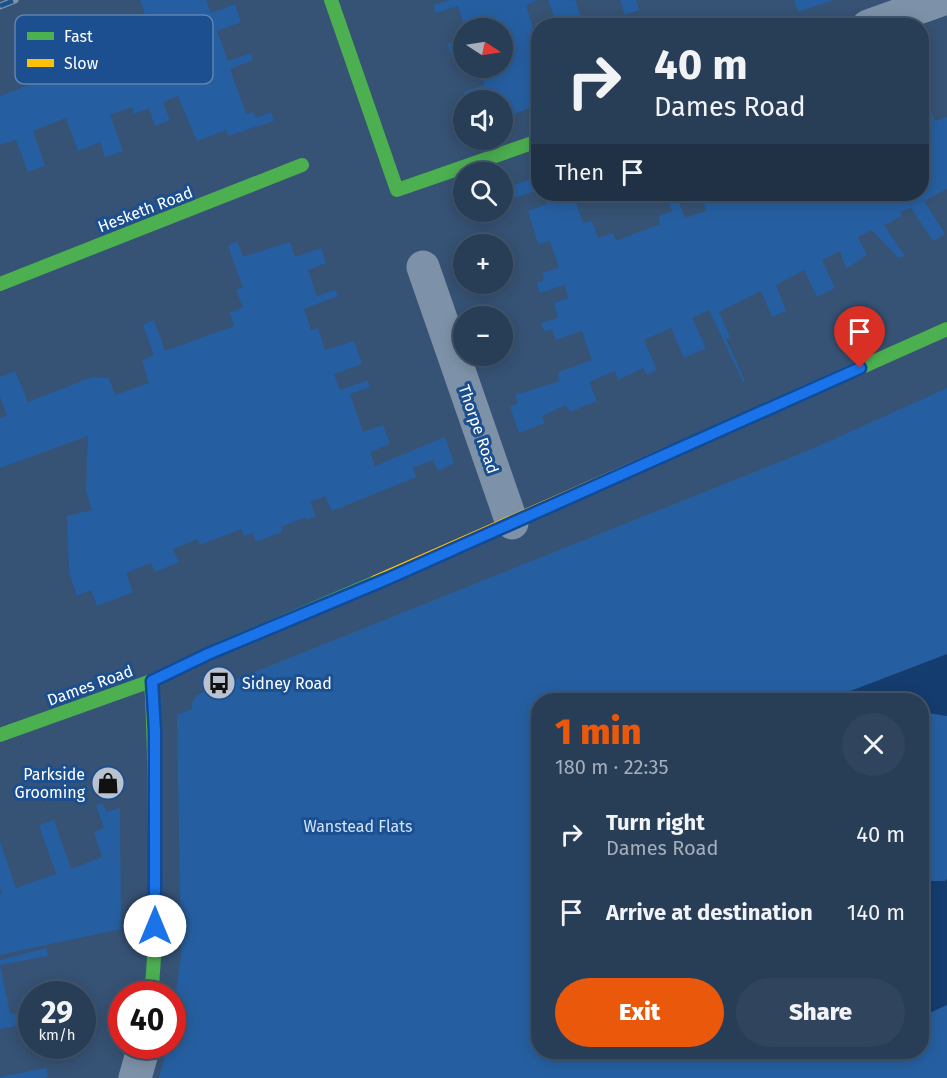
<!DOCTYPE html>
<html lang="en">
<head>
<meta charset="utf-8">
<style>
	body { margin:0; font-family:"Fira Sans",sans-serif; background:#30455d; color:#f1f3f6; height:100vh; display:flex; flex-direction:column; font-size:22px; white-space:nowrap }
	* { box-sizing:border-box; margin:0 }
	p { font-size:20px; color:#a5aeba }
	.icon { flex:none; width:33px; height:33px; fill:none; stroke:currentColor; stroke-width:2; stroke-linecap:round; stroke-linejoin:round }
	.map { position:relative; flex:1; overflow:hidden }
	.sheet { position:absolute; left:531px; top:693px; width:398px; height:366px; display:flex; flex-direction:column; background:#283e57; border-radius:24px; box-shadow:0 3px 15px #0003,0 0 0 2px #44576d }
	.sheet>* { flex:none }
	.banner { position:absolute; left:531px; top:18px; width:398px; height:183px; border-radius:24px; box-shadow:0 3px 15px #0003,0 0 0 2px #44576d; background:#283e57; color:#f1f3f6; overflow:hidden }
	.needle { width:39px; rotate:102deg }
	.tools { position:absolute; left:453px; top:18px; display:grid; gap:12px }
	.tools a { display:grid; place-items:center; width:60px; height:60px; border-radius:50%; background:#283e57; box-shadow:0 3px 15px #0003,0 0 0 2px #44576d; font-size:30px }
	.speed { position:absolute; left:18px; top:981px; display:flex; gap:12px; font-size:30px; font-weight:700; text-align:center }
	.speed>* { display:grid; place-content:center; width:78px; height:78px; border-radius:50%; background:#283e57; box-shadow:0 3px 15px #0003,0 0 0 2px #44576d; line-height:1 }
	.speed small { font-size:15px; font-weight:400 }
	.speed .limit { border:9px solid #d22; background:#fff; color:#111 }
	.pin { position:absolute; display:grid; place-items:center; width:51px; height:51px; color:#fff; margin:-62px -26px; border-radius:50% 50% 50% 0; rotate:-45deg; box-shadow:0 0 6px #0007 }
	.pin .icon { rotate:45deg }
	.me { position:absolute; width:66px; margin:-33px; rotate:0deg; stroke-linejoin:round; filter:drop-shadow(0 0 4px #0008) }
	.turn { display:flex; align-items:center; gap:21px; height:126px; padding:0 24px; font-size:27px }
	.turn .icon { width:78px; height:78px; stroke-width:2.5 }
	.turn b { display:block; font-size:42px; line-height:51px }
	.then { display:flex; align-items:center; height:57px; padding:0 24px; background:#0003; gap:12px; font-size:22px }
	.round { display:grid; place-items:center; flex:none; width:63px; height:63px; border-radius:32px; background:#30455d }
	.headline { display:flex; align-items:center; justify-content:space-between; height:102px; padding:0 24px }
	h1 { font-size:36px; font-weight:800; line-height:45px; color:#ea580c }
	.primary-button { display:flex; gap:12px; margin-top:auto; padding:12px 24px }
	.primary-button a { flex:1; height:69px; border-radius:36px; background:#ea580c; color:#fff; font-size:24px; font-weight:800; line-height:69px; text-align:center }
	.primary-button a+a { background:#30455d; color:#f1f3f6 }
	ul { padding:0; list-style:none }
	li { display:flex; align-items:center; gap:18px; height:78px; padding:0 24px }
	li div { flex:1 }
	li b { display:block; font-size:22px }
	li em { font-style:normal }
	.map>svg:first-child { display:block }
</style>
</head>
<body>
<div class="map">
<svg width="947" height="1078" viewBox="0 0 947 1078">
	<rect width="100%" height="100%" fill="#365274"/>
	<!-- green -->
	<path fill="#265fa1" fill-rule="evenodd" d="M 140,0 L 206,0 L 211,13 L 235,4 L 241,22 L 217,31 L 228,61 L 251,53 L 253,60 L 230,69 L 246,114 L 253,112 L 256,118 L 271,112 L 274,121 L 228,136 L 226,130 L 197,141 L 178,96 L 163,102 L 170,120 L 155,126 L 149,108 L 134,114 L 132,107 L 110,115 L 123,151 L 105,157 L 100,142 L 78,151 L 66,118 L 33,131 L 45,166 L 28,172 L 16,140 L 0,145 L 0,96 L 91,61 L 154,41 Z
		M 450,0 L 538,0 L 526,5 L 538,45 L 535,46 L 538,57 L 538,105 L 503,118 L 502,100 L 466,100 L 464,91 L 485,85 L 480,68 L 502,68 L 502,28 L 481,28 L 477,18 L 463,22 L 458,6 L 436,13 L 433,5 Z
		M 548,0 L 575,0 L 584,25 L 570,25 L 566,17 L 555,20 Z
		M 620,0 L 636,0 L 639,10 L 625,15 Z
		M 794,0 L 833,0 L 798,12 Z
		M 463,39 L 463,57 L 453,60 L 447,44 Z
		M 931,112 L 935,121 L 947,117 L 947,189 L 924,201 L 945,234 L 933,241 L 911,208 L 900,212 L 902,216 L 884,225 L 905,256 L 898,258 L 872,230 L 858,237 L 867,255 L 846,269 L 840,251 L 822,260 L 835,288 L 817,297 L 804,270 L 776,285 L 786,311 L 772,317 L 761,291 L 719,312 L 730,337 L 726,339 L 745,381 L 743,382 L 709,310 L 692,318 L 706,348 L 684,358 L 671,328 L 644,340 L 657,370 L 647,375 L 643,368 L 618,380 L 615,371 L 589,382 L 597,401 L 570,412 L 566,405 L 542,416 L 545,423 L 519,433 L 510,407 L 518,403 L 515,395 L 560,381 L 558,372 L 592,360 L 582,331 L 556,340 L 552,329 L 544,331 L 541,323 L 558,318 L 554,303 L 568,298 L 565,285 L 540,293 L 537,283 L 544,280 L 542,273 L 559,268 L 550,241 L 538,244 L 528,211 L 547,204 L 544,194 L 573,194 L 583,223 L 592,221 L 598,238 L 613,233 L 616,241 L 660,224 L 658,217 L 672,211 L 666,194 L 676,194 L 685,218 L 706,211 L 703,201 L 715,197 L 714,194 L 726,194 L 729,202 L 751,194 L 921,194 L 921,116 Z
		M 538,176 L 538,190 L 505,201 L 503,189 Z
		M 237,241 L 243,257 L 290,242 L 295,257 L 321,248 L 326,263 L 308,270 L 317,296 L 335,290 L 338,296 L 304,309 L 311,330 L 318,328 L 325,350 L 354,341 L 362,364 L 334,374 L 340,390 L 368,380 L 370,387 L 350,394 L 363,432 L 383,425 L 390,444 L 370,452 L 375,466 L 445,437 L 454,463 L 438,471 L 433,460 L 413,468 L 416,477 L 332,511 L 325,496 L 310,502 L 316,516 L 307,520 L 306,517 L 281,527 L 282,532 L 256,542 L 253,533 L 244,536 L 241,529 L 200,545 L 197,539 L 173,549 L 179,562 L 155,572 L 151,563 L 126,573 L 133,592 L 97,606 L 91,590 L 77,596 L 69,572 L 67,516 L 92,510 L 86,490 L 88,436 L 0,468 L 0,418 L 7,415 L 0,397 L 0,377 L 15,371 L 28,402 L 92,377 L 109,378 L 115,395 L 149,383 L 142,360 L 154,355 L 143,325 L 154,320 L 165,351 L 234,326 L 230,313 L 243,307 L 236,290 L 243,287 L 228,246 Z
		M 947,388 L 947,1078 L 159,1078 L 167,1046 L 172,1046 L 173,1012 L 181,957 L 177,715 L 192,709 L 192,703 L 197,695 L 812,449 ZM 538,700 L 921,700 L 921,1052 L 538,1052 Z
		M 103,803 L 106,812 L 120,808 L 121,929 L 0,955 L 0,894 L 2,893 L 0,887 L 0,842 L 16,888 L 56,874 L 39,825 L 54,820 L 71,869 L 102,857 L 94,832 L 104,828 L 96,805 Z
		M 46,948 L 48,956 L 0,965 L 10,1014 L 31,1010 L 32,1023 L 0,1029 L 0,960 Z
		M 46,1068 L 48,1077 L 42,1078 L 0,1078 L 0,1077 Z"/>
	<!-- water -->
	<path fill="#153c6e" d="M 947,654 L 947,716 L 921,712 L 921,700 L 818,700 L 853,690 Z
		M 947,879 L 947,1005 L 921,1017 L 921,880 L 922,881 L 945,881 Z"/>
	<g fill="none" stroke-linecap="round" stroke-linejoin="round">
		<!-- street -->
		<path stroke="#7d92a8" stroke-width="33" d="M 868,26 L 941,0
			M 423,267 L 512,523
			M 135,1078 L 144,1046"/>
		<!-- fast -->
		<path stroke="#4caf50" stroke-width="14" d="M 331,0 L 397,190 L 538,141
			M 0,284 L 302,165
			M 669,453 L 947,329
			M 151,681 C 155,742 155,804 155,865 C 155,908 156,951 151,994
			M 0,735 L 151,681 L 208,654 L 376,582"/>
		<!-- slow -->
		<path stroke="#ffc107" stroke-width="14" d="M 376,582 L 669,453"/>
		<defs>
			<path id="rail" d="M 0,6 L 15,0"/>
		</defs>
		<!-- rail casing -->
		<use href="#rail" stroke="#7e92a7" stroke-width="7"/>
		<!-- rail -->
		<use href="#rail" stroke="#1b4f8f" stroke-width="4.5" stroke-dasharray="14" stroke-linecap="butt"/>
	</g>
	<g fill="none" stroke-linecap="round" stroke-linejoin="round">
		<defs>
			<path id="route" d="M 155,926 L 155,731 L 152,681 L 208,654 L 387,579 L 860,368"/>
		</defs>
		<!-- route casing -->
		<use href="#route" stroke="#114b97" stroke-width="15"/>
		<!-- route -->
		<use href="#route" stroke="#1a73e8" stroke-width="10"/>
	</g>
	<!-- icons -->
	<defs>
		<symbol id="bus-disc" viewBox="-11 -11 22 22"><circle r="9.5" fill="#b9c2ce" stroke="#1b4f8f"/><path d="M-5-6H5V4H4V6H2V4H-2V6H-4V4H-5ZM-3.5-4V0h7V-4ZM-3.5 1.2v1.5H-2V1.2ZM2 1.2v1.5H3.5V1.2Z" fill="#111"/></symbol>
		<symbol id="shop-disc" viewBox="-11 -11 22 22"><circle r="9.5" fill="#b9c2ce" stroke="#1b4f8f"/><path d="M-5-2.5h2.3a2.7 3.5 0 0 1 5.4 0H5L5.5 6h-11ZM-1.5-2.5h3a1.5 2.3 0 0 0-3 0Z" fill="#111"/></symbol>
	</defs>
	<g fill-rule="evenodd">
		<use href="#bus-disc" x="200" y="664" width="38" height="38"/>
		<use href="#shop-disc" x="89" y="764" width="38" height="38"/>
	</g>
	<g text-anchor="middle" stroke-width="6" stroke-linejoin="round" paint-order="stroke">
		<!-- street labels -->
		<g font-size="16" fill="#fff" stroke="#1b4f8f">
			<text transform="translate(145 209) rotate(-21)" y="6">Hesketh Road</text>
			<text transform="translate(479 429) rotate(71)" y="6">Thorpe Road</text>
			<text transform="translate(90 685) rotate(-20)" y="6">Dames Road</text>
		</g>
		<!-- poi labels -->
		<g font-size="16" fill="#fff" stroke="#1b4f8f" text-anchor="start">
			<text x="242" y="689">Sidney Road</text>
			<text x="85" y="780" text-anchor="end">Parkside<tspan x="85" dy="18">Grooming</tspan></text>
		</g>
		<!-- park labels -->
		<g font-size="16" fill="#cfe3fa" stroke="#1b4f8f">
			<text x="358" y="832">Wanstead Flats</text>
		</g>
	</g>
	<!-- legend -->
	<rect x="15" y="15" width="198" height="69" rx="9" fill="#1b4f8f" stroke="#5f84b1" stroke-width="1.5"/>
	<rect x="27" y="32" width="27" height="8" fill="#4caf50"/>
	<rect x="27" y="59" width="27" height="8" fill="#ffc107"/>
	<g font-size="16" fill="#fff">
		<text x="64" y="42">Fast</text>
		<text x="64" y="69">Slow</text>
	</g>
</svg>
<div class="tools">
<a><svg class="needle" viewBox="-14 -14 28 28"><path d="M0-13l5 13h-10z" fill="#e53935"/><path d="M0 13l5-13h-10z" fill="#a5aeba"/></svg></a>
<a><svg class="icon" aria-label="sound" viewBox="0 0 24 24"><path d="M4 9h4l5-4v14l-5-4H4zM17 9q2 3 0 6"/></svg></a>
<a><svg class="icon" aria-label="search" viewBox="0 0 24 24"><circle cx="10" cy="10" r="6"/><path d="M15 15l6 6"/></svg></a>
<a>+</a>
<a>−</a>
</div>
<div class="speed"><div>29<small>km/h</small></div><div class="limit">40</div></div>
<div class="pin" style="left:860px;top:368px;background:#d93025"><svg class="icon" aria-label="arrive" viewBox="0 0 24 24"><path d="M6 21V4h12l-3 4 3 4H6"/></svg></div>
<svg class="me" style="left:155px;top:926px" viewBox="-20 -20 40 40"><circle r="19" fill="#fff"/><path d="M0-13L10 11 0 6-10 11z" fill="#1a73e8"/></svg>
<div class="banner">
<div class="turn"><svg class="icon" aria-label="right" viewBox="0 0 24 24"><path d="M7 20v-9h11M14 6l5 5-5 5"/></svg><div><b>40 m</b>Dames Road</div></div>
<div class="then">Then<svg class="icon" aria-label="arrive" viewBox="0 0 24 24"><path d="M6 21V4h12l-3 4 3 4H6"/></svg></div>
</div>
<section class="sheet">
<div class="headline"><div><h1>1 min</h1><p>180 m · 22:35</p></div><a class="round"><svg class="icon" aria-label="close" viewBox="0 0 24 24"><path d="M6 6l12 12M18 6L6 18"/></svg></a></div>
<ul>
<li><svg class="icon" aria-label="right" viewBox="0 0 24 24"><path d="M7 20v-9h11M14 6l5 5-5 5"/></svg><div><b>Turn right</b><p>Dames Road</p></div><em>40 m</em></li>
<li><svg class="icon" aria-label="arrive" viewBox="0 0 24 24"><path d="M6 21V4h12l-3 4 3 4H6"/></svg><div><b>Arrive at destination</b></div><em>140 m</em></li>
</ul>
<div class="primary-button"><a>Exit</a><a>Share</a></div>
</section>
</div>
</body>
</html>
